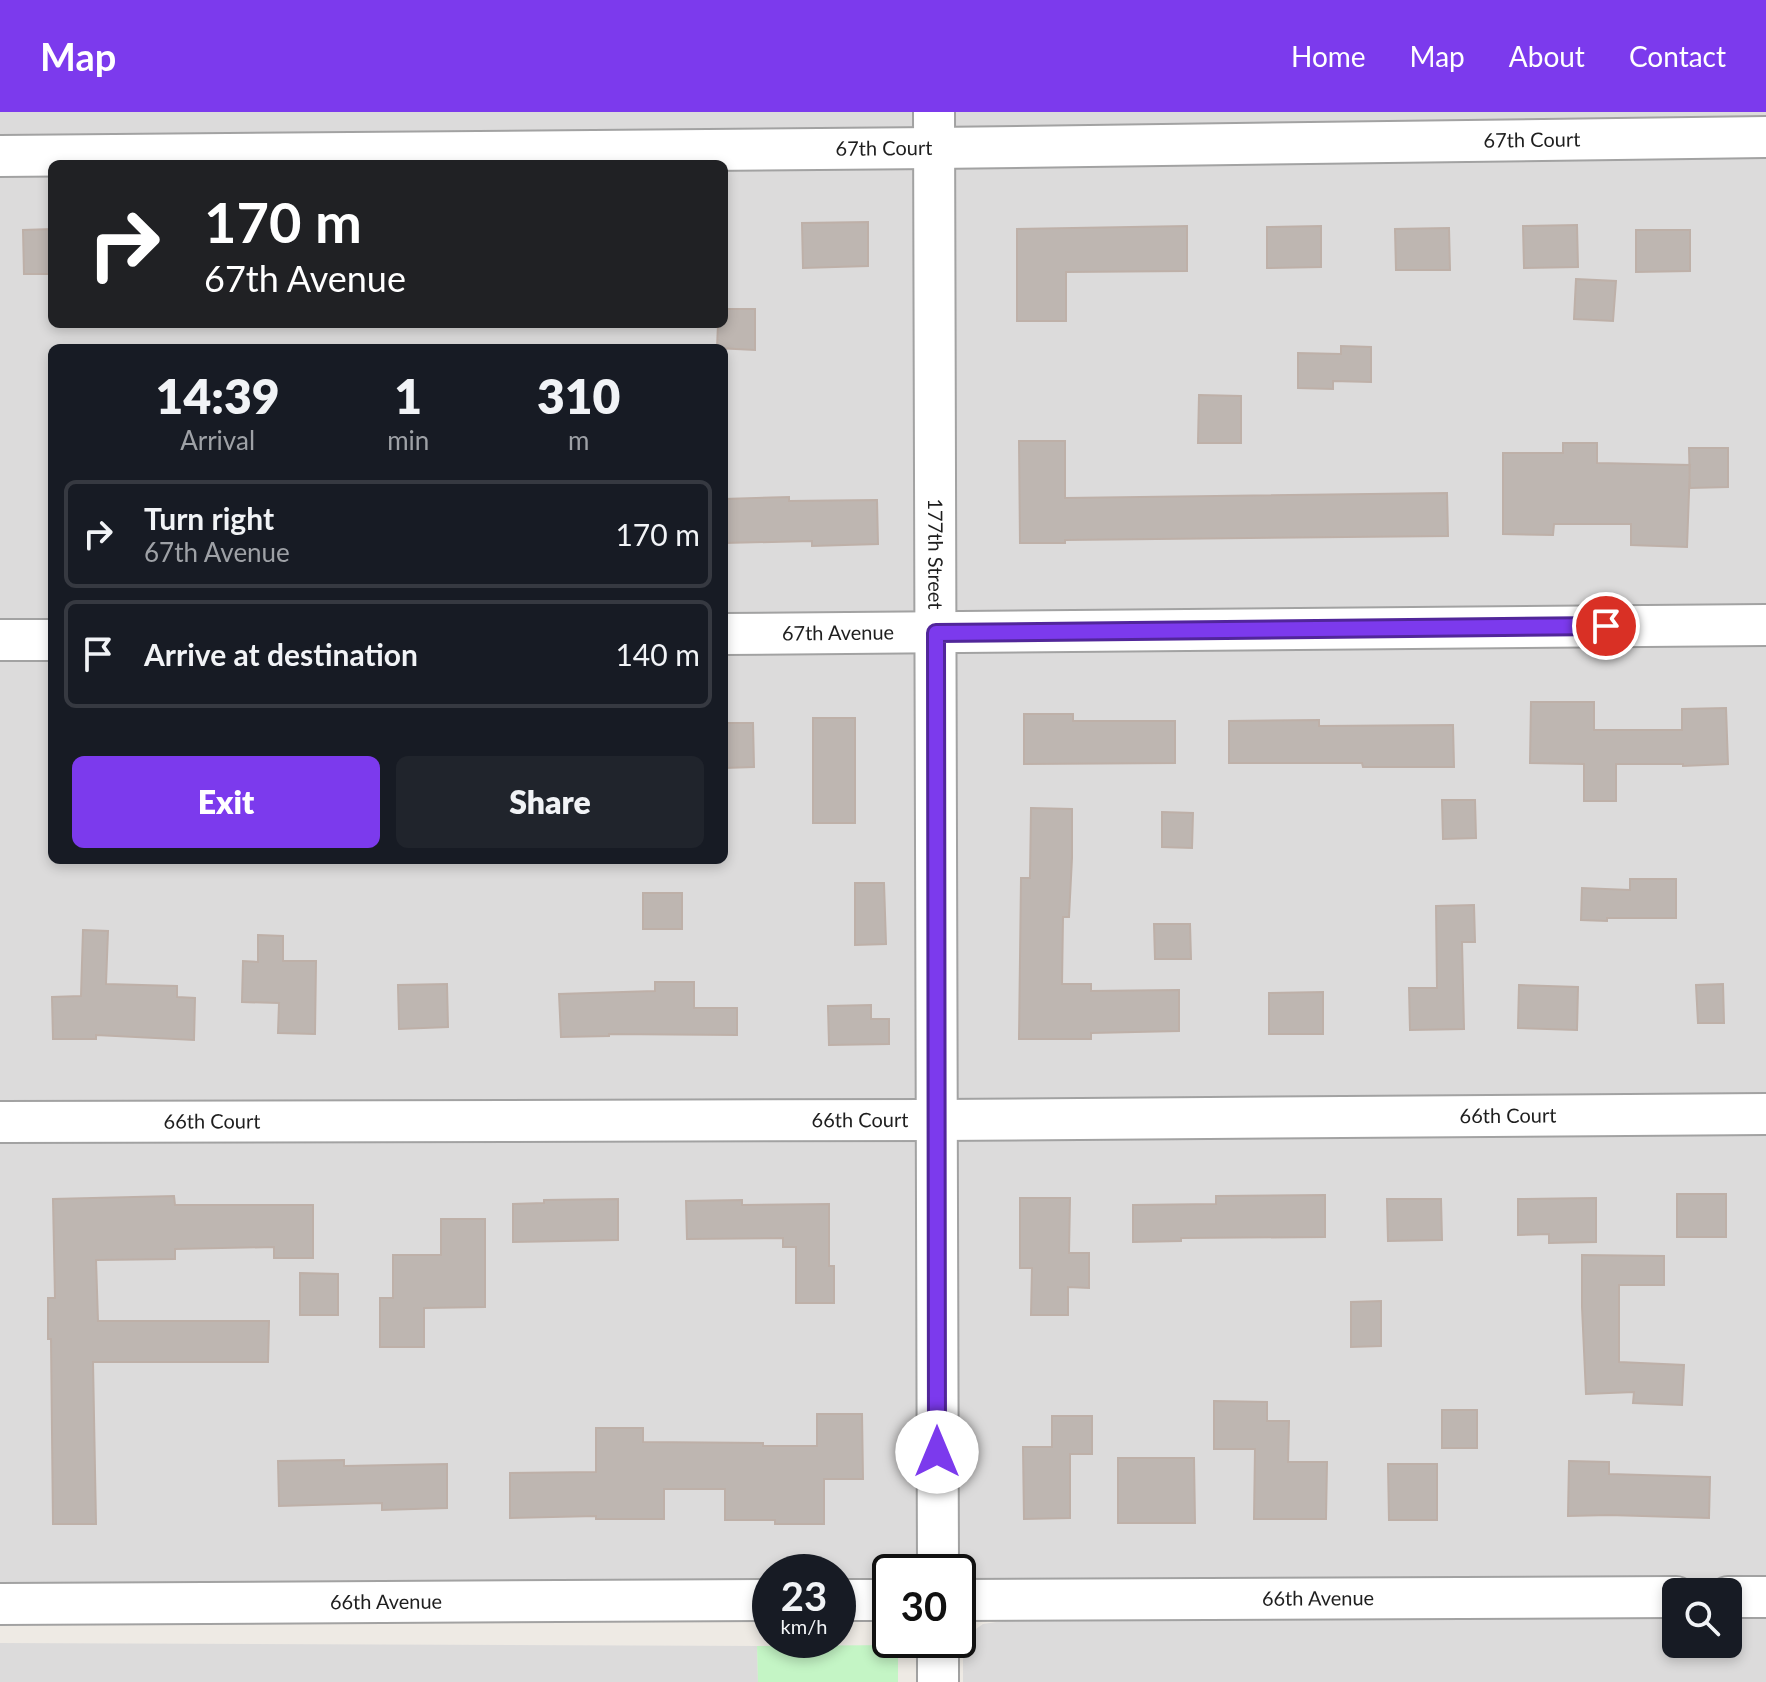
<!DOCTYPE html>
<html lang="en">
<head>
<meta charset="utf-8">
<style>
	body { margin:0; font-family:Lato,sans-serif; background:#20242c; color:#f1f3f6; height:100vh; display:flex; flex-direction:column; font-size:30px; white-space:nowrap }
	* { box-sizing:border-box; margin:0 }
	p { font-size:26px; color:#9ea1a6 }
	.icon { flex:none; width:44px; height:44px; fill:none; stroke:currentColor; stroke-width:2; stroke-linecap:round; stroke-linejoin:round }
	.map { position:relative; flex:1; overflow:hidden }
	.drawer { position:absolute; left:48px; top:232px; width:680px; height:520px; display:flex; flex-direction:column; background:#171b24; border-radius:12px; box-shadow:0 4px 12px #0003 }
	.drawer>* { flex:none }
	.banner { position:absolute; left:48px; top:48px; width:680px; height:168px; border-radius:12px; box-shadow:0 4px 12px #0003; background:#202124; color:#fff; overflow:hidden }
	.controls { position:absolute; left:1662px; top:1466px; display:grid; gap:16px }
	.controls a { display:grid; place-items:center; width:80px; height:80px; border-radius:12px; background:#171b24; box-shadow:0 4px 12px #0003; font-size:40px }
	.speed { position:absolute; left:752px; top:1442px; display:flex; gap:16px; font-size:40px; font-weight:700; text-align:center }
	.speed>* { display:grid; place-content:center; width:104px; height:104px; border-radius:50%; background:#171b24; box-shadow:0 4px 12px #0003; line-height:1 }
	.speed small { font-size:20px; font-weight:400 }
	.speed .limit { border:4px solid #111; border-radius:12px; background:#fff; color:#111 }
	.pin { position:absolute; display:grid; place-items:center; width:68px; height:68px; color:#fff; margin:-34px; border:4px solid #fff; border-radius:50%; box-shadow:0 2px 8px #0007 }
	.me { position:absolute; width:88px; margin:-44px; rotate:0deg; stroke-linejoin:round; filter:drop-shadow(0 0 6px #0008) }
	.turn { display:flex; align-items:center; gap:28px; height:168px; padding:0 24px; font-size:36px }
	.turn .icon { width:104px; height:104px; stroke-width:2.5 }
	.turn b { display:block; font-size:56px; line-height:68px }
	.eta { display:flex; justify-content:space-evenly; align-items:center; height:136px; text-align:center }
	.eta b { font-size:48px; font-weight:800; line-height:56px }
	.primary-button { display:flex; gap:16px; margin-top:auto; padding:16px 24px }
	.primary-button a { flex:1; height:92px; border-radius:12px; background:#7c3aed; color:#fff; font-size:32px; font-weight:800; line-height:92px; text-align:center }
	.primary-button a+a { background:#20242c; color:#f1f3f6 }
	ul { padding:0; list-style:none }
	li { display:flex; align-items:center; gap:24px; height:108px; margin:0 16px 12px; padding:0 8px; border:4px solid #363941; border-radius:12px }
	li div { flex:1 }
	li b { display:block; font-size:30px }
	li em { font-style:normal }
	header { display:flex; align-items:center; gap:48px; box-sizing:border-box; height:112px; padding:0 40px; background:#7c3aed; color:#fff }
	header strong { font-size:38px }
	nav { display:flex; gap:44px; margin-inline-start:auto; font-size:28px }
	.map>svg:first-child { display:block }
</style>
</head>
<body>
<header>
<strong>Map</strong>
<nav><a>Home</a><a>Map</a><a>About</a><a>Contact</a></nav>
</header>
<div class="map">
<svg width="1766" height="1570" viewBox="0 0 1766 1570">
	<rect width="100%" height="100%" fill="#eeeae4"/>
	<!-- residential -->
	<path fill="#dcdbdb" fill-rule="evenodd" d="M 0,0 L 1766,0 L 1766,1471 L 958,1475 L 958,1460 L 890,1460 L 890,1476 L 838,1476 L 838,1460 L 770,1460 L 770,1476 L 0,1481 ZM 52,52 L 724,52 L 724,212 L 52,212 ZM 52,236 L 724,236 L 724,748 L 52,748 Z
		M 1728,1505 L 1766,1505 L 1766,1570 L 963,1570 L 963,1543 L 969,1522 L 983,1512 L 1010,1508 L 1676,1506 L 1676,1532 L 1728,1532 Z
		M 0,1531 L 757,1534 L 758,1570 L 0,1570 Z"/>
	<!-- park -->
	<path fill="#c4f5c5" d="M 898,1533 L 898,1570 L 758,1570 L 757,1534 Z"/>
	<!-- building -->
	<path fill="#beb6b1" stroke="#beb0a8" stroke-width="2" d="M 868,110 L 868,154 L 803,156 L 802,111 Z
		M 1577,113 L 1578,155 L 1524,156 L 1523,114 Z
		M 1187,114 L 1187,159 L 1066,160 L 1066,209 L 1017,209 L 1017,117 Z
		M 1321,114 L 1321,155 L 1267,156 L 1267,115 Z
		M 1449,116 L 1450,158 L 1396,158 L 1395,117 Z
		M 52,117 L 52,162 L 24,162 L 23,118 Z
		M 1636,118 L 1690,118 L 1690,159 L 1636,160 Z
		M 1576,167 L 1616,169 L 1613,209 L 1574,207 Z
		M 724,197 L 755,197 L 755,238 L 717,236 L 718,212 L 724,212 Z
		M 1341,234 L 1371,235 L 1371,270 L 1333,269 L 1333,277 L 1298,276 L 1298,241 L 1341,242 Z
		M 1199,283 L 1241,284 L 1241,331 L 1198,331 Z
		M 1019,329 L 1065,329 L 1065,386 L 1447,381 L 1448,424 L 1065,428 L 1065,431 L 1020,431 Z
		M 1563,331 L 1597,331 L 1597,351 L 1690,353 L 1687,435 L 1631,433 L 1631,412 L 1554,412 L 1553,423 L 1503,422 L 1503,341 L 1563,341 Z
		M 1689,336 L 1728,336 L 1728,375 L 1690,376 Z
		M 789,385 L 789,389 L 877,388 L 878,432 L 812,434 L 812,429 L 724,431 L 724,387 Z
		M 1531,590 L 1594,590 L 1594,618 L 1682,618 L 1682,597 L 1726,596 L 1728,652 L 1683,654 L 1683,652 L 1616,652 L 1616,689 L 1584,689 L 1584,652 L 1530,651 Z
		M 1024,602 L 1073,602 L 1073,609 L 1175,609 L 1175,651 L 1024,652 Z
		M 813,606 L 855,606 L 855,711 L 813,711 Z
		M 1319,608 L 1319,614 L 1453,613 L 1454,655 L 1363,655 L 1362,651 L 1229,651 L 1229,609 Z
		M 724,611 L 753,611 L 754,655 L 724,656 Z
		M 1442,688 L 1475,688 L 1476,726 L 1443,727 Z
		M 1031,696 L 1072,697 L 1072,746 L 1069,805 L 1063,805 L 1062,872 L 1091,872 L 1091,879 L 1179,878 L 1179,919 L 1091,921 L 1091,927 L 1019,927 L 1021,766 L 1030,766 Z
		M 1162,700 L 1193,701 L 1192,736 L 1162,735 Z
		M 1630,767 L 1676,767 L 1676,806 L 1607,806 L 1607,809 L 1581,808 L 1582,776 L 1630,778 Z
		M 855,771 L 884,771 L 886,832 L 855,833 Z
		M 643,781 L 682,781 L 682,817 L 643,817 Z
		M 1474,793 L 1475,830 L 1462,830 L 1464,917 L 1410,918 L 1409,876 L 1437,876 L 1436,794 Z
		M 1154,812 L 1190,812 L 1191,847 L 1155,847 Z
		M 83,818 L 108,819 L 106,872 L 177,874 L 177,885 L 195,886 L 194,928 L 96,923 L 96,927 L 53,927 L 52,885 L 81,884 Z
		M 258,823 L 283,824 L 283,849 L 316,849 L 315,922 L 278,921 L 279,891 L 242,890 L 243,849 L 258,850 Z
		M 655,870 L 694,870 L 694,896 L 737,896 L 737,923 L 609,922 L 609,924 L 561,925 L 559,882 L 655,879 Z
		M 447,872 L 448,915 L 399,917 L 398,873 Z
		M 1723,872 L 1724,911 L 1698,911 L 1696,873 Z
		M 1519,873 L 1578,875 L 1577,918 L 1518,916 Z
		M 1323,880 L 1323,922 L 1269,922 L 1269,881 Z
		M 871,893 L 871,907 L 889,907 L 889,932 L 829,933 L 828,894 Z
		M 1677,1082 L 1726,1082 L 1726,1125 L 1677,1125 Z
		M 1325,1083 L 1325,1125 L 1181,1126 L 1181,1129 L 1133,1130 L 1133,1093 L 1216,1092 L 1216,1084 Z
		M 174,1084 L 175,1093 L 313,1093 L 313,1146 L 274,1146 L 274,1135 L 175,1137 L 175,1147 L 96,1148 L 98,1209 L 269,1209 L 268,1250 L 93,1250 L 96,1412 L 53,1412 L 51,1227 L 48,1227 L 48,1186 L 55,1186 L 53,1087 Z
		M 1020,1086 L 1070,1086 L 1069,1141 L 1089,1141 L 1089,1176 L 1068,1175 L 1068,1203 L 1031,1203 L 1032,1156 L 1020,1156 Z
		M 1596,1086 L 1596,1130 L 1549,1131 L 1549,1122 L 1518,1123 L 1518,1087 Z
		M 618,1087 L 618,1128 L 513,1130 L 513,1092 L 544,1091 L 544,1088 Z
		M 1387,1087 L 1441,1087 L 1442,1128 L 1388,1129 Z
		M 742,1088 L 742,1093 L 829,1092 L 829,1154 L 834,1154 L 834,1191 L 796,1191 L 796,1135 L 783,1135 L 783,1126 L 687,1127 L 686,1089 Z
		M 441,1107 L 485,1107 L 485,1195 L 424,1196 L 424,1235 L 380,1235 L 380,1186 L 393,1186 L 393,1143 L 441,1143 Z
		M 1582,1143 L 1664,1144 L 1664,1173 L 1619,1173 L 1619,1250 L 1684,1253 L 1682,1293 L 1633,1291 L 1634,1280 L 1586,1282 L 1582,1195 Z
		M 300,1161 L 338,1162 L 338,1203 L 300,1203 Z
		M 1381,1189 L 1381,1234 L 1351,1235 L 1351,1190 Z
		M 1214,1289 L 1267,1290 L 1267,1309 L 1289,1309 L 1288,1350 L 1327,1350 L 1326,1407 L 1254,1407 L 1255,1337 L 1214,1337 Z
		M 1442,1298 L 1477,1298 L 1477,1336 L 1442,1336 Z
		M 817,1302 L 862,1302 L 863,1367 L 824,1367 L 824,1412 L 775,1412 L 775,1408 L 725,1408 L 725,1377 L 664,1377 L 664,1407 L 596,1407 L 596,1404 L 510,1406 L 510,1361 L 596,1360 L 596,1316 L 643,1316 L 643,1330 L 763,1331 L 763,1334 L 817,1334 Z
		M 1052,1304 L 1092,1304 L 1092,1342 L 1070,1342 L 1070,1406 L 1024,1407 L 1023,1335 L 1052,1335 Z
		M 1118,1346 L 1194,1346 L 1195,1411 L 1118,1411 Z
		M 344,1348 L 344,1354 L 447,1352 L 447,1396 L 382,1398 L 382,1391 L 279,1394 L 278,1349 Z
		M 1569,1349 L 1609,1350 L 1609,1362 L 1710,1365 L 1709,1406 L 1609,1403 L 1568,1404 Z
		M 1388,1352 L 1437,1352 L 1437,1408 L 1389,1408 Z"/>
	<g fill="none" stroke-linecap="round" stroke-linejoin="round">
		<defs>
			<g id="minor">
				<path id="s1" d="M 934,0 L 938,1460"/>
				<path id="s2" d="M 0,44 L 934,36 L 1766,25"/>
				<path id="s3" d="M 724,522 L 1766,513"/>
				<path d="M 0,528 L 52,528"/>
				<path id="s4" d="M 0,1010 L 937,1008 L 1766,1002"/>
				<path d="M 1728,1485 L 1766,1485"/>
				<path d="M 838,1488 L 890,1488"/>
				<path id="s5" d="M 958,1488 L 1676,1485"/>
				<path id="s6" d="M 0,1492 L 770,1488"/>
				<path d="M 938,1528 L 938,1570"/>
			</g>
		</defs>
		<!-- minor casing -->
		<use href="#minor" stroke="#a2a2a2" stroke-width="44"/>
		<!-- minor -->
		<use href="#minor" stroke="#fff" stroke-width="40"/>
	</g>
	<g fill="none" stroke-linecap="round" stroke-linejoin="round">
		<defs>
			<path id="route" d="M 937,1340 L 936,521 L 1606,514"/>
		</defs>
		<!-- route casing -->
		<use href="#route" stroke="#51269a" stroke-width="20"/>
		<!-- route -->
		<use href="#route" stroke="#7c3aed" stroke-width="14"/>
	</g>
	<g text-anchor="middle" stroke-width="6" stroke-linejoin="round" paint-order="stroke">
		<!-- street labels -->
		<g font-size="20" fill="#1e1e1e" stroke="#fff">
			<text dy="7" stroke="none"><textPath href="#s2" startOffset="1532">67th Court</textPath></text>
			<text dy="7" stroke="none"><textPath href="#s2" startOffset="884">67th Court</textPath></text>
			<text dy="7" stroke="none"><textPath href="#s1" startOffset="442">177th Street</textPath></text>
			<text dy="7" stroke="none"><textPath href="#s3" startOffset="114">67th Avenue</textPath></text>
			<text dy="7" stroke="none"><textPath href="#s4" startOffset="1508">66th Court</textPath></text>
			<text dy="7" stroke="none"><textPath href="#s4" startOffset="860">66th Court</textPath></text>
			<text dy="7" stroke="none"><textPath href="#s4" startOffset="212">66th Court</textPath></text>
			<text dy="7" stroke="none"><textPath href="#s5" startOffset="360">66th Avenue</textPath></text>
			<text dy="7" stroke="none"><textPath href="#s6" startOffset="386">66th Avenue</textPath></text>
		</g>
	</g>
</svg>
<div class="controls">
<a><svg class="icon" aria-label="search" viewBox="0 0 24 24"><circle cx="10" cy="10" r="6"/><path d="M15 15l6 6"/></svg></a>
</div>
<div class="speed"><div>23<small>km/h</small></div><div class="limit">30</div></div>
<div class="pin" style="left:1606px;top:514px;background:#d93025"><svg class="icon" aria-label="arrive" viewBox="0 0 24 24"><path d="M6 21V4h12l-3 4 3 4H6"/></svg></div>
<svg class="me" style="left:937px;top:1340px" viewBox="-20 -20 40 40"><circle r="19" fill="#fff"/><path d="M0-13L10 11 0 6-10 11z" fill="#7c3aed"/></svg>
<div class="banner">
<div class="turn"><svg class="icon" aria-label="right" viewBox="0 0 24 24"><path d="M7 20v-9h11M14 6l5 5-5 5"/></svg><div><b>170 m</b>67th Avenue</div></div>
</div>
<section class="drawer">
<div class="eta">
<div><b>14:39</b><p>Arrival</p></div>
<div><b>1</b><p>min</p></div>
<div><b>310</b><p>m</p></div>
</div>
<ul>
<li><svg class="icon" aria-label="right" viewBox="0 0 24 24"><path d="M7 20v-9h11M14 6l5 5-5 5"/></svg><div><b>Turn right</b><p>67th Avenue</p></div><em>170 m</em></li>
<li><svg class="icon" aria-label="arrive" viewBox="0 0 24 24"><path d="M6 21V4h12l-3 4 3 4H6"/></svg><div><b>Arrive at destination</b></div><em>140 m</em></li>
</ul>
<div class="primary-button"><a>Exit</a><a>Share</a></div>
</section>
</div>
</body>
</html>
